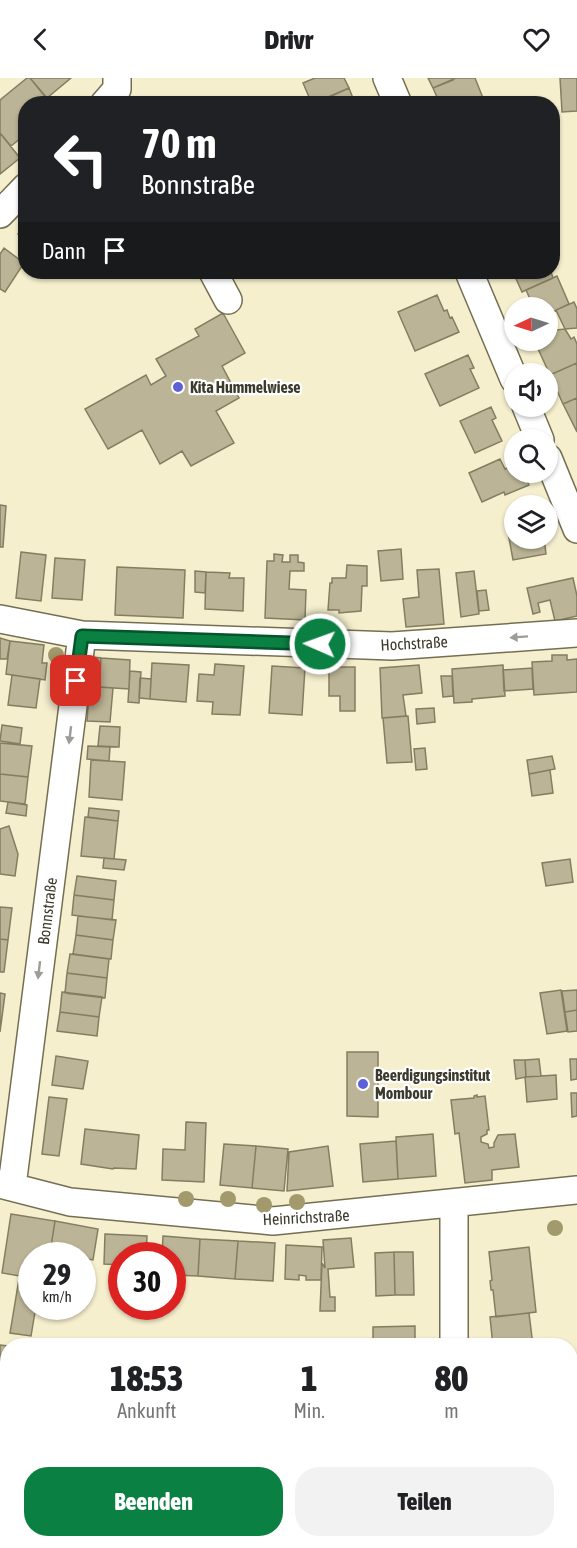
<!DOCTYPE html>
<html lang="de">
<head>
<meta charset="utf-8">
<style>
	body { margin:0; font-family:"Asap Condensed",sans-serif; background:#f2f2f2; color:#202124; height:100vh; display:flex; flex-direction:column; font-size:22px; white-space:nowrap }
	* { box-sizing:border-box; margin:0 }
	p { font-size:20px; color:#757577 }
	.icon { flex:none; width:33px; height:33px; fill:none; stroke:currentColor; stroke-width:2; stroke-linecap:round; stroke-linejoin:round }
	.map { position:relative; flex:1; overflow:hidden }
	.side { position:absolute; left:0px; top:1260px; width:578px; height:210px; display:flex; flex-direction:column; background:#fff; border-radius:24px 24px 0 0; box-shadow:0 2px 4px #0004 }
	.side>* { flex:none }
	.guide { position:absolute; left:18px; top:18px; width:542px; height:183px; border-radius:24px; box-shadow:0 2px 4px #0004; background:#202124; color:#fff; overflow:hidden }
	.needle { width:39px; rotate:266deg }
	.fabs { position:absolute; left:504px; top:219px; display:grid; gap:12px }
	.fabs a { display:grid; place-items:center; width:54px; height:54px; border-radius:50%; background:#fff; box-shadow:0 2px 4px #0004; font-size:30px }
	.speed { position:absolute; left:18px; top:1164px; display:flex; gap:12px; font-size:30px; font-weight:700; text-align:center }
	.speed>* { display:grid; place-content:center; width:78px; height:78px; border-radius:50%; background:#fff; box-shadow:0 2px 4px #0004; line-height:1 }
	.speed small { font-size:15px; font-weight:400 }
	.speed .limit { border:9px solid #d22; background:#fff; color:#111 }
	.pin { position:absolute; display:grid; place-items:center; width:51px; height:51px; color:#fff; margin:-26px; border-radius:12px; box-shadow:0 3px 9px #0006 }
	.me { position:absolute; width:66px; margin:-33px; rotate:272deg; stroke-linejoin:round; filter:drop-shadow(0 0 4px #0008) }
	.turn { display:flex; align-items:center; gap:21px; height:126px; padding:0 24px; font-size:27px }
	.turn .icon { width:78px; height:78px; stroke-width:2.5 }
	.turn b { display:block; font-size:42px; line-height:51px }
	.then { display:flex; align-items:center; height:57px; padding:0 24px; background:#0003; gap:12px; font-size:22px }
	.eta { display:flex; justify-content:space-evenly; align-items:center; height:102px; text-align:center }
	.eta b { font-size:36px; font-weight:800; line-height:42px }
	.button { display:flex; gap:12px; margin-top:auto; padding:12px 24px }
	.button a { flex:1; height:69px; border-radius:24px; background:#0b8043; color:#fff; font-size:24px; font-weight:800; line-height:69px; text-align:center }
	.button a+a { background:#f2f2f2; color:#202124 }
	header { display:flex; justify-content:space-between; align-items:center; height:78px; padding:0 24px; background:#fff; font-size:27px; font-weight:800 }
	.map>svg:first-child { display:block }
</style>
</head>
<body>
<header><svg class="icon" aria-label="back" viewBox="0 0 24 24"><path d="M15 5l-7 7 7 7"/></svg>Drivr<svg class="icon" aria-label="heart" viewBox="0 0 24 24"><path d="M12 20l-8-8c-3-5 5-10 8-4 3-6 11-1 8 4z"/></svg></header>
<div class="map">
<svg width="577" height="1470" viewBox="0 0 577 1470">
	<rect width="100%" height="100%" fill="#f5efce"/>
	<!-- building -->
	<path fill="#bbb496" stroke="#847e61" stroke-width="1.5" d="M 27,0 L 30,0 L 51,26 L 26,26 L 26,56 L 11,68 L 0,55 L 0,22 Z
		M 30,0 L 71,0 L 47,20 Z
		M 315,0 L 344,0 L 349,10 L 312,26 L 303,5 Z
		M 428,0 L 452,0 L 453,2 L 433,10 Z
		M 456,0 L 475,0 L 483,20 L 470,26 L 440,26 L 433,10 Z
		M 560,0 L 577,0 L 577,33 L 562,34 Z
		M 349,10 L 354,23 L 356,22 L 358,26 L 314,26 Z
		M 0,55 L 20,80 L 0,96 Z
		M 26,150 L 26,166 L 18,156 Z
		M 4,170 L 24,185 L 5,214 L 0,211 L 0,176 Z
		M 513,194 L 551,194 L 553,200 L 522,214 Z
		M 557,198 L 569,226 L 548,236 L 548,230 L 534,230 L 526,212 Z
		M 437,217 L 444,233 L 447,232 L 450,240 L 452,239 L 459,254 L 415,273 L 398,234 Z
		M 574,224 L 577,231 L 577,250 L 565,251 L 556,232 Z
		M 223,235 L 245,275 L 222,288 L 239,320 L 216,333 L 234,365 L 191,388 L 182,373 L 160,386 L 142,352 L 108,371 L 85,331 L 146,297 L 151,307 L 166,298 L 156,281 L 199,258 L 195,251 Z
		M 565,251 L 571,261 L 574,259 L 577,266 L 577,285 L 550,297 L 534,262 L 548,262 L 548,253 Z
		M 468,277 L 474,290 L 470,291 L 479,310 L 440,328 L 425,296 Z
		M 577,285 L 577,320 L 563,326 L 550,297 Z
		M 577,320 L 577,354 L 563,326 Z
		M 491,329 L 496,340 L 492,342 L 502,363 L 475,375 L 460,343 Z
		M 500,381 L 505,391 L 514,387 L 514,394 L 523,394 L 529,407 L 505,417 L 504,414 L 482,424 L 469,395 Z
		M 0,427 L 6,428 L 3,469 L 0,469 Z
		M 514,442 L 514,460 L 544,460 L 546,476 L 513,482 L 506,444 Z
		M 401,471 L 403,501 L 381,503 L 378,473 Z
		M 21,474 L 46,477 L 41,523 L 16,520 Z
		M 274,476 L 283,477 L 282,484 L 290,484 L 290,477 L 298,477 L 298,484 L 304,485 L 304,493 L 290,493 L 289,511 L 306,512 L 305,542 L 265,540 L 267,483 L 274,483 Z
		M 55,480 L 85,482 L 82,522 L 52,520 Z
		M 347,487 L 367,488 L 367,508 L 362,508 L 361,533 L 339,535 L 339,532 L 328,532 L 330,505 L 332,505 L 332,500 L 346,500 Z
		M 117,489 L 185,492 L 183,540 L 115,537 Z
		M 439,491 L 444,546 L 406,549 L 403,521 L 419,519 L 417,492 Z
		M 195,493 L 206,494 L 205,515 L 195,514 Z
		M 474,493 L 479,536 L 461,539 L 456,495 Z
		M 206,494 L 230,495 L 229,500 L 244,500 L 243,533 L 205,531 Z
		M 573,500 L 577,518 L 577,538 L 555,543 L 550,522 L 538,525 L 540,534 L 533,536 L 527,510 Z
		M 486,512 L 489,532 L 479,533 L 477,513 Z
		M 0,560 L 10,563 L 7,581 L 0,581 Z
		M 10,563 L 44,567 L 42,585 L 47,585 L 45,602 L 6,596 Z
		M 552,577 L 567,577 L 567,582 L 577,581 L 577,614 L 534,617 L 532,584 L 552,583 Z
		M 92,579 L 101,580 L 99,609 L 113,610 L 110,644 L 87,643 Z
		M 101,580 L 130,582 L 129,611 L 99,609 Z
		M 152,585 L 189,587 L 186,624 L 150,621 Z
		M 215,586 L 244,588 L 240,637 L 212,636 L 213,624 L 197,623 L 199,596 L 214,597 Z
		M 419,587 L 422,615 L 403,617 L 406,638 L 382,640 L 380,590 Z
		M 503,587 L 505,618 L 472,621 L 472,624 L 454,625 L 452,591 Z
		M 272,588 L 305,590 L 302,637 L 269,635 Z
		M 329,589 L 355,589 L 355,633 L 340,633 L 340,618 L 329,618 Z
		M 532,590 L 533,611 L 504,613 L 503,592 Z
		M 130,593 L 141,594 L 139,625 L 128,624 Z
		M 12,597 L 40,601 L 36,630 L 8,627 Z
		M 441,598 L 452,598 L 453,618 L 443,619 Z
		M 140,600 L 151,601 L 150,621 L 139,620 Z
		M 434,630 L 435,644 L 417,646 L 416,631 Z
		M 408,638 L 412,684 L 387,685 L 383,640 Z
		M 2,647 L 22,650 L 20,666 L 0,663 Z
		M 100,648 L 120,649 L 119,669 L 98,668 Z
		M 0,665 L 32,668 L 28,699 L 0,696 Z
		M 88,668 L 110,669 L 109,683 L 87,681 Z
		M 425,670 L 427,691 L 416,692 L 414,671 Z
		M 552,678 L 555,691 L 529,696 L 527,682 Z
		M 91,682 L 125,684 L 122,722 L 89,719 Z
		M 550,692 L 553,715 L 532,718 L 529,696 Z
		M 0,696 L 28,699 L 25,726 L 0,723 Z
		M 8,724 L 27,727 L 26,738 L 6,735 Z
		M 89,730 L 119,733 L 118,743 L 88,739 Z
		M 85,739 L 118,743 L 114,781 L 81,778 Z
		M 9,748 L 18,776 L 15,798 L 0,796 L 0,751 Z
		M 104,780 L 126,782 L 124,792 L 103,790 Z
		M 570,781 L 573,804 L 546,808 L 542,785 Z
		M 77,798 L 116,803 L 114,822 L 74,817 Z
		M 74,817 L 114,822 L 112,842 L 72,837 Z
		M 0,829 L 12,830 L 8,862 L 0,861 Z
		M 78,838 L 116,842 L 113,862 L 76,857 Z
		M 76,857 L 113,862 L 111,881 L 73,876 Z
		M 0,861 L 8,862 L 4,894 L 0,894 Z
		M 70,876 L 109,881 L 107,900 L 67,895 Z
		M 67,895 L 107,900 L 105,920 L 65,915 Z
		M 561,912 L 567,953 L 547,956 L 540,915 Z
		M 577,912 L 577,932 L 565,934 L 562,913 Z
		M 62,914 L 102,919 L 99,939 L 60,934 Z
		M 0,915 L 5,916 L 0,954 Z
		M 577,932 L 577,953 L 568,954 L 565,934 Z
		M 60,934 L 99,939 L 97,958 L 57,953 Z
		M 347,974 L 378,974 L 378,1039 L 347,1038 Z
		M 56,978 L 88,983 L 83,1011 L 52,1007 Z
		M 539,981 L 541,998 L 526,999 L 525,982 Z
		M 570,981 L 577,981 L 577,1001 L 571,1002 Z
		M 514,982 L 525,982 L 526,999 L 516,1001 Z
		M 556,997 L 557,1021 L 527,1024 L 525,999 Z
		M 571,1015 L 577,1015 L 577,1038 L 572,1039 Z
		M 477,1017 L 477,1019 L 485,1018 L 489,1052 L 487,1052 L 487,1056 L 481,1059 L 481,1064 L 488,1066 L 489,1070 L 494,1069 L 494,1065 L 498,1057 L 515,1056 L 519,1089 L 492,1092 L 492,1102 L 465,1105 L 459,1055 L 455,1056 L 451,1022 L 474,1020 L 474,1018 Z
		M 49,1019 L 67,1021 L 59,1078 L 42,1076 Z
		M 186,1044 L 206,1045 L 204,1104 L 162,1102 L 163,1071 L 185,1072 Z
		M 85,1051 L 139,1057 L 136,1091 L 114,1090 L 113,1091 L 81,1086 Z
		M 433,1056 L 436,1098 L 398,1101 L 396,1059 Z
		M 396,1063 L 398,1101 L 363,1104 L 360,1066 Z
		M 224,1066 L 256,1068 L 252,1110 L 220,1107 Z
		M 256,1068 L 288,1071 L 284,1113 L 252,1110 Z
		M 328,1068 L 333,1108 L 287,1113 L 289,1074 Z
		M 11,1136 L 55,1143 L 50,1175 L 38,1173 L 37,1178 L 32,1178 L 32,1200 L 2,1195 Z
		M 55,1143 L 98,1151 L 93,1182 L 82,1180 L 82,1178 L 50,1175 Z
		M 105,1156 L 147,1158 L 146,1178 L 122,1178 L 122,1187 L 104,1186 Z
		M 163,1158 L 200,1161 L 198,1198 L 172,1197 L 172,1178 L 162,1178 Z
		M 351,1160 L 354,1189 L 328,1191 L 330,1219 L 335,1219 L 335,1233 L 320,1233 L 322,1185 L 325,1190 L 323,1162 Z
		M 200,1161 L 238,1163 L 235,1201 L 198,1198 Z
		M 238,1163 L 275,1165 L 273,1203 L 235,1201 Z
		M 286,1167 L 322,1169 L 321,1202 L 306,1202 L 306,1198 L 299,1197 L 299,1202 L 285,1201 Z
		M 529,1169 L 536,1234 L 496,1239 L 493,1212 L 491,1212 L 490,1203 L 492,1202 L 489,1174 Z
		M 394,1174 L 395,1217 L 376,1218 L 375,1175 Z
		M 394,1174 L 413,1174 L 414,1217 L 395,1217 Z
		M 19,1201 L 32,1204 L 32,1228 L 36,1228 L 31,1258 L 10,1255 Z
		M 529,1235 L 533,1268 L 493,1268 L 490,1239 Z
		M 415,1248 L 415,1268 L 373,1268 L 373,1249 Z
		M 0,1267 L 8,1268 L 5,1305 L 0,1305 Z
		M 0,1388 L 5,1389 L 0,1425 Z
		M 74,1462 L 136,1462 L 136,1470 L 74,1470 Z
		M 139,1462 L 172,1462 L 171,1470 L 138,1470 Z
		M 172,1462 L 204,1462 L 203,1470 L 171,1470 Z
		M 227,1462 L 264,1462 L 263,1470 L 226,1470 Z
		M 264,1462 L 301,1462 L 301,1470 L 263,1470 Z
		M 324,1462 L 364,1462 L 364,1470 L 324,1470 Z
		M 372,1462 L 415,1462 L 415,1466 L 372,1467 Z
		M 510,1462 L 547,1462 L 548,1470 L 511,1470 Z"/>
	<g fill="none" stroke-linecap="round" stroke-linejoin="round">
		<defs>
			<path id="minor" d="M 387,0 L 398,26
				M 104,26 L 117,11 L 117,0
				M 0,136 L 26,109
				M 213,194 L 228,222
				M 469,194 L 514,301
				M 526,328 L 540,362
				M 548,380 L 577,451
				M 0,541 L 82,557 L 392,568 L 577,555
				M 0,1106 L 70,1124 L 273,1143 L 577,1112
				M 12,1108 L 82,557
				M 454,1126 L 454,1268
				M 454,1462 L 454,1470"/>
		</defs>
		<!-- minor casing -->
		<use href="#minor" stroke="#746f52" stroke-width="30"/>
		<!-- minor -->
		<use href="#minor" stroke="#fff" stroke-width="27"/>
	</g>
	<!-- trees -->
	<g fill="#a29a6c">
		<circle cx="56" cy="577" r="8"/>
		<circle cx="186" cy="1121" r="8"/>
		<circle cx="228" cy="1121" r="8"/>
		<circle cx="297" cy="1124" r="8"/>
		<circle cx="264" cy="1127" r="8"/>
		<circle cx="555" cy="1150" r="8"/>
	</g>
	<!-- one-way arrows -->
	<defs><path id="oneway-solid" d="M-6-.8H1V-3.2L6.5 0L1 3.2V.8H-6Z" transform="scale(1.5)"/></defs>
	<g fill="#9e9c96">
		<use href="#oneway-solid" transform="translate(519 559) rotate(176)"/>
		<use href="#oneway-solid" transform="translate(70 657) rotate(97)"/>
		<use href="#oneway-solid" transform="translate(39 892) rotate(97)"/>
	</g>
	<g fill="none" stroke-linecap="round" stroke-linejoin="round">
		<defs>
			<path id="route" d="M 76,603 L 82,558 L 320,566"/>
		</defs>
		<!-- route casing -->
		<use href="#route" stroke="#07532c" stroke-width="15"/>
		<!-- route -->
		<use href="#route" stroke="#0b8043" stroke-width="10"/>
	</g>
	<!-- markers -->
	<g fill="#5e60d8" stroke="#fff" stroke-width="2">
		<circle cx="178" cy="309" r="6"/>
		<circle cx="363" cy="1006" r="6"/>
	</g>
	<g text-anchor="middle" stroke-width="4.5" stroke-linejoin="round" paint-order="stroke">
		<!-- poi labels -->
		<g font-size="16" font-weight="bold" fill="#3c3a2d" stroke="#fff" text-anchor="start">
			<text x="190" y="315">Kita Hummelwiese</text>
			<text x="375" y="1003">Beerdigungsinstitut<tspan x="375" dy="18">Mombour</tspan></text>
		</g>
		<!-- street labels -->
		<g font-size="16" fill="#3c3a2d" stroke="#fff">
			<text transform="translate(414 565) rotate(-3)" y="6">Hochstraße</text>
			<text transform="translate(47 833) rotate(-83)" y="6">Bonnstraße</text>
			<text transform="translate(306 1139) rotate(-3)" y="6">Heinrichstraße</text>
		</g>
	</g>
</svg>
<div class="fabs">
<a><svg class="needle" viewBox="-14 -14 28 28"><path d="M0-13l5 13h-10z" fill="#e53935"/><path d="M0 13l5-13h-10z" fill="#757577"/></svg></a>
<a><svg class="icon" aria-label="sound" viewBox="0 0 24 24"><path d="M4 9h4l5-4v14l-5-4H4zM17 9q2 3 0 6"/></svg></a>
<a><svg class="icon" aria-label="search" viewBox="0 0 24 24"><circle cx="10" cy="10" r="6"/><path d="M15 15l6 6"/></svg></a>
<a><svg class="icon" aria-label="layers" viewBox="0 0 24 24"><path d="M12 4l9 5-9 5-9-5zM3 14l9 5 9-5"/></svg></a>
</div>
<div class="speed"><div>29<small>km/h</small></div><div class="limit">30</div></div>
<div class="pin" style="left:76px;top:603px;background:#d93025"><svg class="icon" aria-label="arrive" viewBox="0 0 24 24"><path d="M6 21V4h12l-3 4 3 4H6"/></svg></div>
<svg class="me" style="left:320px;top:566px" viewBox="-20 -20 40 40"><circle r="17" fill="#0b8043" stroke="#fff" stroke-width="3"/><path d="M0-11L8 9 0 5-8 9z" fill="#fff"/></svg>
<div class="guide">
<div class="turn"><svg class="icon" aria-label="left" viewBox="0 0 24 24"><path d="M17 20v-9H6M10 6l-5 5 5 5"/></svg><div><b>70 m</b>Bonnstraße</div></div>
<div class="then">Dann<svg class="icon" aria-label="arrive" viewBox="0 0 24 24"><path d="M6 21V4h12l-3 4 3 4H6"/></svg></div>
</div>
<section class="side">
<div class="eta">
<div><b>18:53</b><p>Ankunft</p></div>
<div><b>1</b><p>Min.</p></div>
<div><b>80</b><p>m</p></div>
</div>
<div class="button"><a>Beenden</a><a>Teilen</a></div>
</section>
</div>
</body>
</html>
